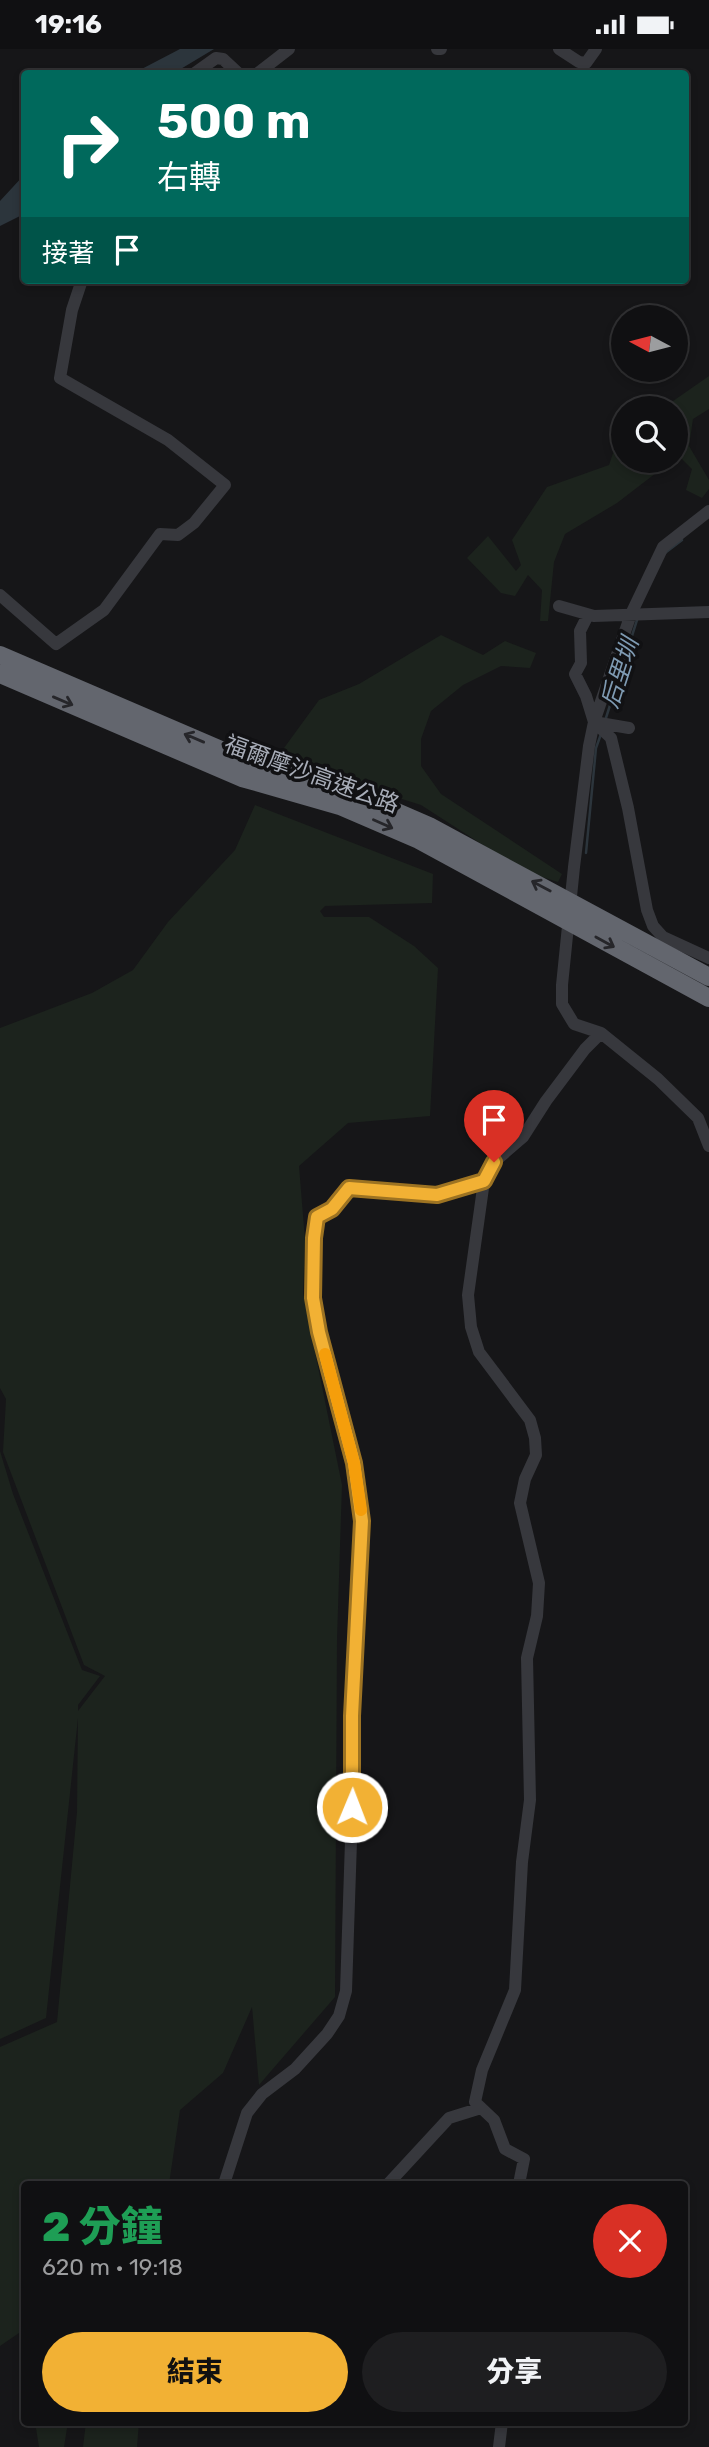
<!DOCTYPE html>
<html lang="zh-TW">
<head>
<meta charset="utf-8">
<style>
	body { margin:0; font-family:Rubik,"Noto Sans TC",sans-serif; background:#1e1e20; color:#f1f3f6; height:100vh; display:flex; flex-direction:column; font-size:26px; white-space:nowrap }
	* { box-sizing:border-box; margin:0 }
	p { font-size:23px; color:#9c9d9f }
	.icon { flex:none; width:38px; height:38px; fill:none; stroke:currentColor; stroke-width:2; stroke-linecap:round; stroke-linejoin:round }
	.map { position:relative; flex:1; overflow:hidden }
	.drawer { position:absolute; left:21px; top:2132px; width:667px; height:245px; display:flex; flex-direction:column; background:#101012; border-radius:7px; box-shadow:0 4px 10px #0003,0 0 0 2px #303032 }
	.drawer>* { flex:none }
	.top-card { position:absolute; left:21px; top:21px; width:668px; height:214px; border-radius:7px; box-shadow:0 4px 10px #0003,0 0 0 2px #303032; background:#00695c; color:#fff; overflow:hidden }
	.needle { width:46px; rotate:277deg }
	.fabs { position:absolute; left:611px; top:256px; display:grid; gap:14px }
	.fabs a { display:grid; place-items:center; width:77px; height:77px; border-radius:50%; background:#101012; box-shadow:0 4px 10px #0003,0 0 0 2px #303032; font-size:35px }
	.pin { position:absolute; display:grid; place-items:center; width:60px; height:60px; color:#fff; margin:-72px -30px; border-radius:50% 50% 50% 0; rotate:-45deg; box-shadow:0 0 7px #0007 }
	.pin .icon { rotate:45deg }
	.me { position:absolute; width:77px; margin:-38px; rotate:1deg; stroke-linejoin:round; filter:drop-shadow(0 0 5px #0008) }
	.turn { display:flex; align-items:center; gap:24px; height:147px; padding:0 21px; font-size:32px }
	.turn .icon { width:91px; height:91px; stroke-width:2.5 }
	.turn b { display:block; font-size:49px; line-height:60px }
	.then { display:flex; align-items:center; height:66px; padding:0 21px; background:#0003; gap:14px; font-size:26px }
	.round { display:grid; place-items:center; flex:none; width:74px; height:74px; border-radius:37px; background:#1e1e20 }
	.headline { display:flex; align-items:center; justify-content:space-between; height:119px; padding:0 21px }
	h1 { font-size:42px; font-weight:800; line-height:52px; color:#1e9e55 }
	.primary-button { display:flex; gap:14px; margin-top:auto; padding:14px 21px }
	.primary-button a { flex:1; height:80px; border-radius:42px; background:#f2b134; color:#111; font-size:28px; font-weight:800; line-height:80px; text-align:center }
	.primary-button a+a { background:#1e1e20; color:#f1f3f6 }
	.status { display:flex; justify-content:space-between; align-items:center; height:49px; padding:0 35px; background:#101012; direction:ltr }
	.status svg { height:19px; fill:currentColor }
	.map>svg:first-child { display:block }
</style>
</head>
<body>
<div class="status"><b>19:16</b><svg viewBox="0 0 49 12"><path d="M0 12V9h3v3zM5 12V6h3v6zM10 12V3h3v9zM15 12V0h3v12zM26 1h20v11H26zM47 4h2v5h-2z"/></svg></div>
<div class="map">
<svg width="709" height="2398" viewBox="0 0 709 2398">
	<rect width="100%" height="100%" fill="#161618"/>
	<!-- green -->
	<path fill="#1c231d" d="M 709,327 L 709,360 L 693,370 L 689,397 L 709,431 L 709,440 L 702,449 L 686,441 L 692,420 L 679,407 L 676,409 L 676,359 L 663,359 Z
		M 623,386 L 623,411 L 673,411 L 617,454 L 565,485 L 554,513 L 548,572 L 540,572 L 542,541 L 528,526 L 515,547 L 501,544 L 467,509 L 488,487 L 516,522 L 521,516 L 512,491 L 547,438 L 609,416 L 618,390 Z
		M 441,586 L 483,606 L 505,592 L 536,604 L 530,619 L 501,617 L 463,636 L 431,662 L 421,690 L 421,717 L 441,745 L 562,825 L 558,833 L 523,822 L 421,756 L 276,710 L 319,651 L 359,635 Z
		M 255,756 L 433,825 L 432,854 L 325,857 L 320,862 L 324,868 L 369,868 L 414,897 L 438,919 L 430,1067 L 348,1074 L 299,1117 L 305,1191 L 303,1244 L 342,1436 L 337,1590 L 335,1948 L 259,2036 L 252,1958 L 223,2024 L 180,2061 L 169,2135 L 24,2135 L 24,2314 L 19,2284 L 0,2297 L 0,1998 L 57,1973 L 77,1763 L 78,1669 L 46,1969 L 0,1990 L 0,1402 L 13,1445 L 82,1621 L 100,1627 L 78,1656 L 78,1662 L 105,1627 L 84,1616 L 3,1403 L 6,1350 L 0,1339 L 0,979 L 92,944 L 133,921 L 168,873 L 235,801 Z
		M 35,2373 L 68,2373 L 64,2398 L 39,2398 Z
		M 86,2373 L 139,2373 L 137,2398 L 83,2398 Z"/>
	<!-- water -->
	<path fill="#2c353c" d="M 180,0 L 214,0 L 174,24 L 134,24 Z
		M 24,126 L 24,165 L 0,177 L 0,152 Z"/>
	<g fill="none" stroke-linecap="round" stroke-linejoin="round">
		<!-- stream -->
		<path stroke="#2c353c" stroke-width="2.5" d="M 665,504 L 682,491
			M 605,672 L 637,571
			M 586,804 L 596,699 L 601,685"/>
		<!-- minor -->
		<path stroke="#37383d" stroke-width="12" d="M 437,0 L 441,0
			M 559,0 L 579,13 L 586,14 L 596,0
			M 195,24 L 216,9 L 223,10 L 238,24
			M 258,24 L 289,0
			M 709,462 L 663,498 L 631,565 L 594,673 L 589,697 L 574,818 L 562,936 L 562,955 L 574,975 L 601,984 L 658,1030 L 698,1069 L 709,1097
			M 0,546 L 56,595 L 104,561 L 160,485 L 178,486 L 194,474 L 225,436 L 168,391 L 60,329 L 72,261 L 82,231
			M 559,557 L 594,567 L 709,563
			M 588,566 L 580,582 L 581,614 L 575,625 L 586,647 L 594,673 L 611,689 L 628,759 L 647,861 L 653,877 L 663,888 L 709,909
			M 594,673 L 629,679
			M 484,1132 L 468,1246 L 471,1278 L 479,1303 L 530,1371 L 535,1389 L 536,1406 L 525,1430 L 520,1454 L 539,1534 L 537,1567 L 527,1609 L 530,1751 L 522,1813 L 515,1941 L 482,2021 L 475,2053 L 494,2071 L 505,2100 L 524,2110 L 519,2135
			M 224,2135 L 247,2064 L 262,2045 L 295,2020 L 327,1985 L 339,1967 L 346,1942 L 353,1732 L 352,1667 L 362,1472 L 354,1414 L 319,1283 L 313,1249 L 314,1189 L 317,1168 L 332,1160 L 349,1138 L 437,1146 L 484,1132 L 494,1113 L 523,1088 L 546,1052 L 585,1000 L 601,984
			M 388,2135 L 449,2069 L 481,2059
			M 499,2398 L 502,2373"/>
		<!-- highway -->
		<path stroke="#63666e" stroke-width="18" d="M 0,606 L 249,713 L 346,741 L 429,777 L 709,928
			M 0,625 L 242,729 L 340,757 L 419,791 L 709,949"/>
	</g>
	<!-- one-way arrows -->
	<defs><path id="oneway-shaft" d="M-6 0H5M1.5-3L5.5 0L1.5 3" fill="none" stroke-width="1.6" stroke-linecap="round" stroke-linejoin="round" transform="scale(1.75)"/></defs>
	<g stroke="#26262a">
		<use href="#oneway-shaft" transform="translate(63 652) rotate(23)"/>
		<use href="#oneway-shaft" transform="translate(194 689) rotate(-157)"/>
		<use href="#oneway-shaft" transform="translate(383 775) rotate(24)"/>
		<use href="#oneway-shaft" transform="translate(541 837) rotate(-152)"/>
		<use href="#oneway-shaft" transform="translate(605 893) rotate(29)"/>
	</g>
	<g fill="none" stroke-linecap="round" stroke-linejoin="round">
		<defs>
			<path id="route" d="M 352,1758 L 352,1667 L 362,1472 L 354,1414 L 319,1283 L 313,1249 L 314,1189 L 317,1168 L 332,1160 L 349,1139 L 437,1146 L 484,1132 L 494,1113"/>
		</defs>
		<!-- route casing -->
		<use href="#route" stroke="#9d7322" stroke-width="18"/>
		<!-- route -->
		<use href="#route" stroke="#f2b134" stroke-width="12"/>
		<!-- slow -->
		<path stroke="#f59e0b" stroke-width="12" d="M 325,1305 L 354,1414 L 361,1461"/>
	</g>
	<g text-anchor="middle" stroke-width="7" stroke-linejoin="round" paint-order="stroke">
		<!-- street labels -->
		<g font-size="23" fill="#a8adb8" stroke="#111113">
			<text transform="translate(312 725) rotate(20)" y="8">福爾摩沙高速公路</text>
		</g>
		<!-- water labels -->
		<g font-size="24" font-style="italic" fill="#7f9bb3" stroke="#111113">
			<text transform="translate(620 624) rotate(-72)" y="8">后里圳</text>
		</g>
	</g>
</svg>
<div class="fabs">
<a><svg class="needle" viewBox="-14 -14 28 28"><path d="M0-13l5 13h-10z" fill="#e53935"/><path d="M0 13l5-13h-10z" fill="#9c9d9f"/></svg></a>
<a><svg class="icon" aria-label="search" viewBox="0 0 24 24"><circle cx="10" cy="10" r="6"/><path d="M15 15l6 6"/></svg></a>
</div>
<div class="pin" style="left:494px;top:1113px;background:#d93025"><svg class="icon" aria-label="arrive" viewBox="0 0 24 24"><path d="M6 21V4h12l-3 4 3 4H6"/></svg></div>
<svg class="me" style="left:352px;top:1758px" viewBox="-20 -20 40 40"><circle r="17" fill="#f2b134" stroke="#fff" stroke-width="3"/><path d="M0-11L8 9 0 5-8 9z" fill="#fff"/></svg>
<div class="top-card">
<div class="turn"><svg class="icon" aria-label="right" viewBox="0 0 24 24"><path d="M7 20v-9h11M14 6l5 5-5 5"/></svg><div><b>500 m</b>右轉</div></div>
<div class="then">接著<svg class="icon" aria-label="arrive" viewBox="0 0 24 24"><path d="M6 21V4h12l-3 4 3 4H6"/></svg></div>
</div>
<section class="drawer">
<div class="headline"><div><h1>2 分鐘</h1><p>620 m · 19:18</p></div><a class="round" style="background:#d93025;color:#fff"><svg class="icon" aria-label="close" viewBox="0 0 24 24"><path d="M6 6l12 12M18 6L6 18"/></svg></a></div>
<div class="primary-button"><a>結束</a><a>分享</a></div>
</section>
</div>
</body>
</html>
